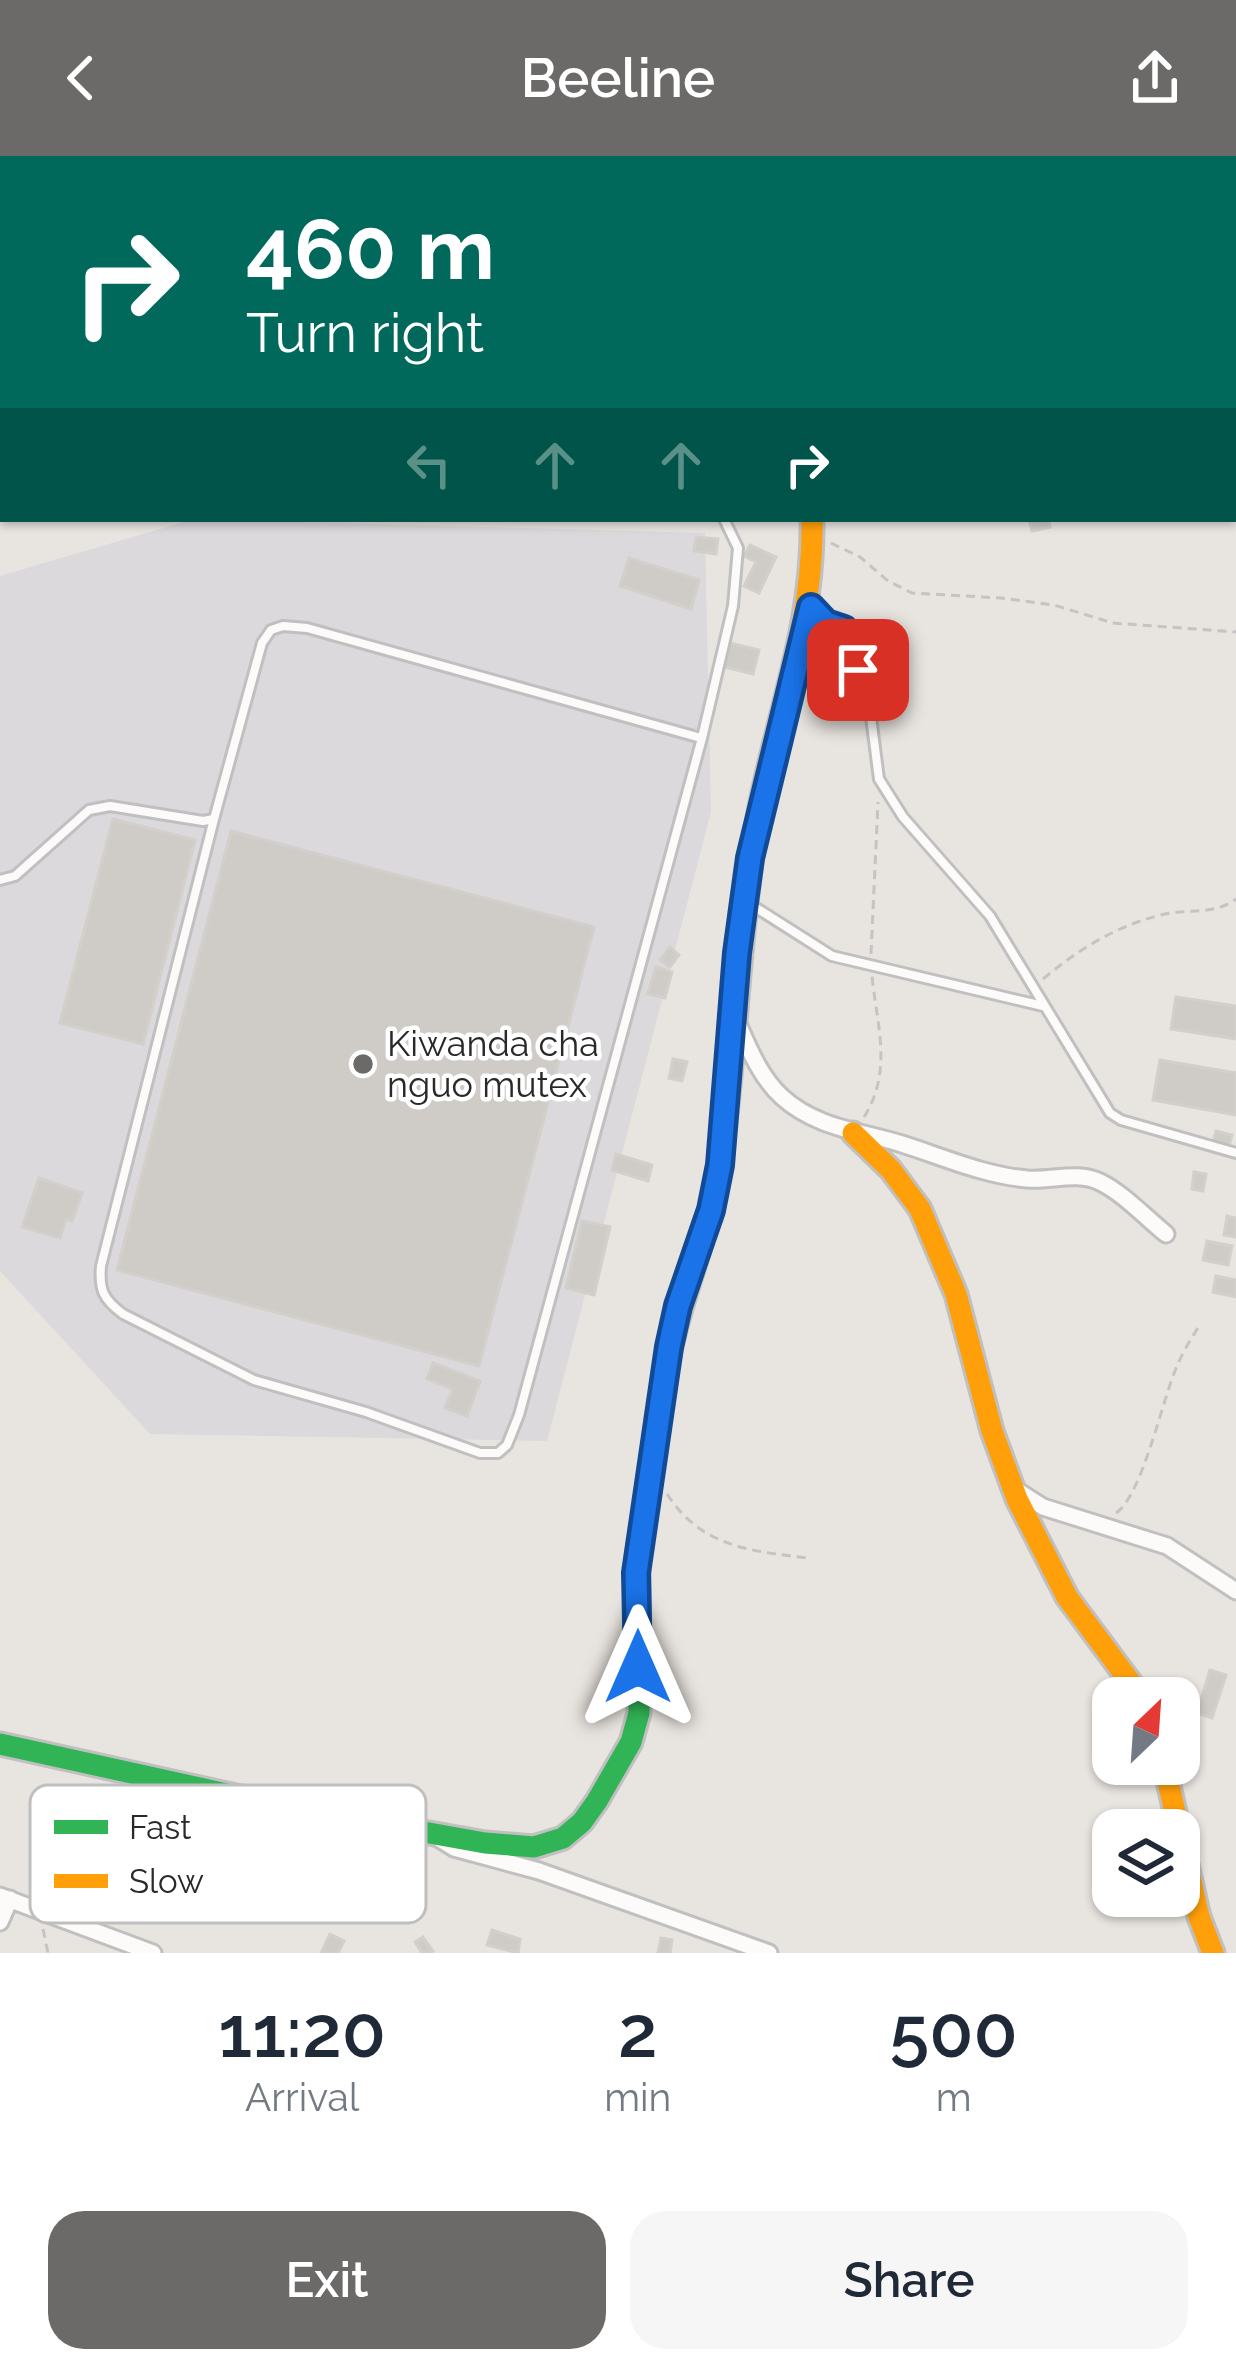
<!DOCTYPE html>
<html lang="en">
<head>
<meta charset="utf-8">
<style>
	body { margin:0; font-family:Raleway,sans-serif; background:#f6f6f7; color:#1f2937; height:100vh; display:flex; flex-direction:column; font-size:45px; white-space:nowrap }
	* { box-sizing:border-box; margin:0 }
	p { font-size:39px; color:#747a83 }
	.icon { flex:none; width:66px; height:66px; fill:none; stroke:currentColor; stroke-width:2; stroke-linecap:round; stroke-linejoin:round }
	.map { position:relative; height:1797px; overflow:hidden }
	.details { display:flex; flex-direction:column; background:#fff; flex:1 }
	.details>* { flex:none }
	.top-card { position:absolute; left:0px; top:0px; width:1236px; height:366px; box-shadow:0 3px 9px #0004; background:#00695c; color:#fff; overflow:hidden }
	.needle { width:78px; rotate:25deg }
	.controls { position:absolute; left:1092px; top:1521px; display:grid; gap:24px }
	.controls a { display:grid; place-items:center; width:108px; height:108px; border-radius:24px; background:#fff; box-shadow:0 3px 9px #0004; font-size:60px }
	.pin { position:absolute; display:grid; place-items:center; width:102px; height:102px; color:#fff; margin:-51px; border-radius:24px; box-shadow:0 6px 18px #0006 }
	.me { position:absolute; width:132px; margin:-66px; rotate:0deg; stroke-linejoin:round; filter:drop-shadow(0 0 9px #0008) }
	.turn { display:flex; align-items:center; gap:42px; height:252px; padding:0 48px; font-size:54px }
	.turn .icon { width:156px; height:156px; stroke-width:2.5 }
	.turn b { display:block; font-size:84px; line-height:102px }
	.lanes { display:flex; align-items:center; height:114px; padding:0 48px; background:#0003; justify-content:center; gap:60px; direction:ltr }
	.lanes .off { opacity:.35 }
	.eta { display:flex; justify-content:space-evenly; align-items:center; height:204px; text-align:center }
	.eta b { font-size:72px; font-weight:600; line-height:84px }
	.action { display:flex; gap:24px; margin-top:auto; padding:24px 48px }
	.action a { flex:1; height:138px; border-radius:36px; background:#6c6a69; color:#fff; font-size:48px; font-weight:600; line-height:138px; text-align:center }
	.action a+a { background:#f6f6f7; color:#1f2937 }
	header { display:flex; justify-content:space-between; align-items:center; height:156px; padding:0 48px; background:#6c6a69; color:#fff; font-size:54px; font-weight:600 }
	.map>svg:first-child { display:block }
</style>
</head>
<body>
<header><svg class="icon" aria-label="back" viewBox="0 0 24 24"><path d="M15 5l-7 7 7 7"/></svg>Beeline<svg class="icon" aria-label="share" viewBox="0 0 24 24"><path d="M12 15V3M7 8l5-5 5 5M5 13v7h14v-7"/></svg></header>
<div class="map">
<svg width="1236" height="1797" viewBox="0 0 1236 1797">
	<rect width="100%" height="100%" fill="#e8e4df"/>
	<!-- industrial -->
	<path fill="#dbd9db" d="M 967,0 L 1236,0 L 1236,211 L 1233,211 L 1233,3 L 958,3 Z
		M 194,363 L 705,377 L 711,656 L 547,1285 L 150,1278 L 0,1115 L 0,420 Z"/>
	<!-- building -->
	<path fill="#cfccc8" stroke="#d3cfcb" stroke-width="3" d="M 1135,0 L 1178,0 L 1179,3 L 1128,3 Z
		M 1185,0 L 1236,0 L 1236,9 L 1233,10 L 1233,3 Z
		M 1236,119 L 1236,199 L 1233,199 L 1233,120 Z
		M 1029,363 L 1048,363 L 1050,371 L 1032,375 Z
		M 696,381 L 718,383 L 716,398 L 694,395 Z
		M 750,389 L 776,401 L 759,437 L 744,430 L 756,406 L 744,400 Z
		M 629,402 L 699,424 L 691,453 L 620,430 Z
		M 730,487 L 759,494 L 753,518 L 724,511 Z
		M 113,663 L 195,684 L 143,888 L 60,867 Z
		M 231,675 L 594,771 L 479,1210 L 117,1114 Z
		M 670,791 L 679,799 L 670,811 L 660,804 Z
		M 656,811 L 672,816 L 665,842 L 648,838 Z
		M 1176,841 L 1236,850 L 1236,883 L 1171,873 Z
		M 673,903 L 687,906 L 682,925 L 669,922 Z
		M 1160,904 L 1236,917 L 1236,959 L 1153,944 Z
		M 1216,975 L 1232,979 L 1229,990 L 1213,986 Z
		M 616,998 L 652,1009 L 648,1025 L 612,1014 Z
		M 1194,1016 L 1206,1018 L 1203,1035 L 1192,1033 Z
		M 39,1022 L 82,1037 L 72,1065 L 66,1063 L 60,1082 L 22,1071 Z
		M 1227,1060 L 1236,1062 L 1236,1081 L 1224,1079 Z
		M 582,1065 L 610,1071 L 594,1139 L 566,1132 Z
		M 1207,1085 L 1232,1090 L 1228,1109 L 1203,1104 Z
		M 1216,1120 L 1236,1124 L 1236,1141 L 1213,1136 Z
		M 433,1207 L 480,1225 L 467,1260 L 445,1252 L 453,1233 L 427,1223 Z
		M 1210,1514 L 1226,1519 L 1212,1562 L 1197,1557 Z
		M 492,1774 L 520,1783 L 518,1797 L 487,1789 Z
		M 330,1778 L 344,1785 L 338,1797 L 321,1797 Z
		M 423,1781 L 433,1795 L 430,1797 L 422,1797 L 415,1786 Z
		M 661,1782 L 672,1784 L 670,1797 L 658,1797 Z"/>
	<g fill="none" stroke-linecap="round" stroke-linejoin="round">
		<defs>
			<path id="lane" d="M 812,452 L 827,467 L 844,473 L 871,561 L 879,623 L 903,661 L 990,760 L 1110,957 L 1121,964 L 1236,997
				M 214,663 L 101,1110 C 99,1134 103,1143 123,1158 L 254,1224 L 366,1256 L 480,1297 L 498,1297 L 507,1289 L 519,1259 L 702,582 L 733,450 L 738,392 L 724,363
				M 0,724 L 15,720 L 89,654 L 110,650 L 203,665 L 214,663 L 262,487 L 271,474 L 283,470 L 307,472 L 701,582
				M 750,748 L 832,800 L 1043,850"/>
			<path id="street" d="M 735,861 C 747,888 759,920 782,941 C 816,972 860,975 902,988 C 943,1001 983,1019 1027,1023 C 1051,1025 1077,1015 1100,1026 C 1123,1037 1146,1062 1166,1078
				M 1018,1335 L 1043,1351 L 1167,1390 L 1236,1435
				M 438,1682 L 454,1692 L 539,1715 L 769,1797
				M 0,1740 L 153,1797
				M 0,1766 L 10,1743"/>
			<path id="fast" d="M 1233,240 L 1236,240
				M 0,335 L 3,334
				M 0,1588 L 295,1653 L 485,1687 L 534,1691 L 563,1682 L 582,1666 L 597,1645 L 631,1586 L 639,1557 L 638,1395 L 664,1229"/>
			<path id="slow" d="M 853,977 L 891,1014 L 920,1053 L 956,1138 L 992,1275 L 1017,1343 L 1067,1441 L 1142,1542
				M 664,1229 C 674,1152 709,1083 720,1007 C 737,888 738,769 760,651 C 780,551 814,466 812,363
				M 1164,1608 L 1199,1761 L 1213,1797"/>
		</defs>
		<!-- lane casing -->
		<use href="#lane" stroke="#c1c0c1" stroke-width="14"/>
		<!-- street casing -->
		<use href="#street" stroke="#c1c0c1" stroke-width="21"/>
		<!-- fast casing -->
		<use href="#fast" stroke="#c1c0c1" stroke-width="27"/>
		<!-- slow casing -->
		<use href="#slow" stroke="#c1c0c1" stroke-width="27"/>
		<!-- path -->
		<path stroke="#c4c4c4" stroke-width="3" stroke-dasharray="9 6" stroke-linecap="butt" d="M 313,0 L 317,3
			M 854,0 L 854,3
			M 341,3 L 344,0
			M 831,387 L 860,401 L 888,425 L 912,437 L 1001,442 L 1054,449 L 1113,467 L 1236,476
			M 871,798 L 878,646
			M 1043,823 C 1079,793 1116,770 1161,759 C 1188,752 1213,760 1236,743
			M 864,961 C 893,915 877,870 872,820
			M 667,1338 C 701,1391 750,1395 808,1402
			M 1116,1357 C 1143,1338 1162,1244 1177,1210 C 1183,1195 1192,1182 1200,1168
			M 43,1773 L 48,1797"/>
		<!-- lane -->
		<use href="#lane" stroke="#fcfbfa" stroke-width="8"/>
		<!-- street -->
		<use href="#street" stroke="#fcfbfa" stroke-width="15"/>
		<!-- fast -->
		<use href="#fast" stroke="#30b455" stroke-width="21"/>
		<!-- slow -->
		<use href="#slow" stroke="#ff9f0a" stroke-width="21"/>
	</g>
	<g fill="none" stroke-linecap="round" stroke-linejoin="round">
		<defs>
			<path id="route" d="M 638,1511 L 636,1417 L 669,1191 L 678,1150 L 711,1054 L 720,1009 L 737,797 L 750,702 L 811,451 L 826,467 L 844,473 L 858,514"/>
		</defs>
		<!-- route casing -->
		<use href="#route" stroke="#114b97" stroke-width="30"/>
		<!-- route -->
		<use href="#route" stroke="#1a73e8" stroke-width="21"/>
	</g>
	<!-- markers -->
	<circle fill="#6c6a69" stroke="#fff" stroke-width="4.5" cx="363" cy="908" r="12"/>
	<g text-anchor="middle" stroke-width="9" stroke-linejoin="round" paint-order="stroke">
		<!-- poi labels -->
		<g font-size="36" fill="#292929" stroke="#fff" text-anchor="start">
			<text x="387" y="900">Kiwanda cha<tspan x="387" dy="41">nguo mutex</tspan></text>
		</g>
	</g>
	<!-- legend -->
	<rect x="30" y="1629" width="396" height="138" rx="18" fill="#fff" stroke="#bfbfbf" stroke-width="3"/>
	<rect x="54" y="1664" width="54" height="14" fill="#30b455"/>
	<rect x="54" y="1718" width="54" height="14" fill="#ff9f0a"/>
	<g font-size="33" fill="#292929">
		<text x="129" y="1683">Fast</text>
		<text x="129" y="1737">Slow</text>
	</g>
</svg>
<div class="controls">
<a><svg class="needle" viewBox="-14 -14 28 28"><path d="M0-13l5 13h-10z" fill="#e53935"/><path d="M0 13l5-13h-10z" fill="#747a83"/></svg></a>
<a><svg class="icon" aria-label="layers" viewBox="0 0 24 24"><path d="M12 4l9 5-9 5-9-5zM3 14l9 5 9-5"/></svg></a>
</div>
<div class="pin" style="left:858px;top:514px;background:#d93025"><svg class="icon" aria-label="arrive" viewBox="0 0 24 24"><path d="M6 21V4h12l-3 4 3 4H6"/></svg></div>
<svg class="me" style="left:638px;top:1511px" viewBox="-20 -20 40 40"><path d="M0-17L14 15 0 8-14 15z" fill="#1a73e8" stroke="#fff" stroke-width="4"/></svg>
<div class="top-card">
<div class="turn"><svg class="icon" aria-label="right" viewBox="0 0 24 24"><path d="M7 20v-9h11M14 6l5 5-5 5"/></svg><div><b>460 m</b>Turn right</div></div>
<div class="lanes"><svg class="icon off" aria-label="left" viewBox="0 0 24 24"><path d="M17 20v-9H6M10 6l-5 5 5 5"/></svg><svg class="icon off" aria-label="ahead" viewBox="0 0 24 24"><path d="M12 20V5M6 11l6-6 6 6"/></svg><svg class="icon off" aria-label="ahead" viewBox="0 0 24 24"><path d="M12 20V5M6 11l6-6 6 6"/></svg><svg class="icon" aria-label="right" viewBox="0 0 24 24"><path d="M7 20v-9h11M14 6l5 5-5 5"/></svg></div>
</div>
</div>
<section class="details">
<div class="eta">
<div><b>11:20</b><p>Arrival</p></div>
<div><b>2</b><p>min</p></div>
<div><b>500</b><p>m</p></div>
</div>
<div class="action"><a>Exit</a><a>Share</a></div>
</section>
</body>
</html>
